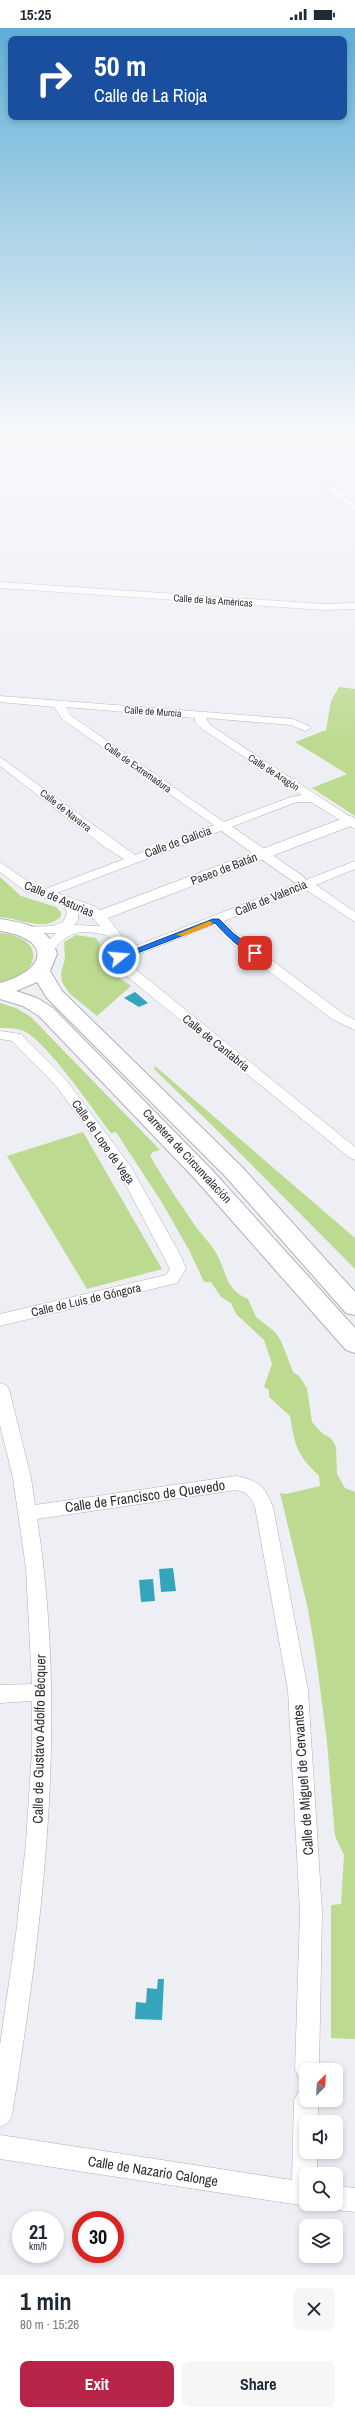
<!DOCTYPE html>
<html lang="en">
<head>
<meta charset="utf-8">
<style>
	body { margin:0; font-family:"Archivo Narrow",sans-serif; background:#f6f6f7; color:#1f2937; height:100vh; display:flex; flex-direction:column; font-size:15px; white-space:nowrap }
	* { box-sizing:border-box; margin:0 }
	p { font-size:13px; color:#747a83 }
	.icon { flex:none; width:22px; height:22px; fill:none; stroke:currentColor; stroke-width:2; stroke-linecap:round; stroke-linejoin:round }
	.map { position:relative; height:2247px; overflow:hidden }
	.drawer { display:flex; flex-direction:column; background:#fff; flex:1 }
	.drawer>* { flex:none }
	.hud { position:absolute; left:8px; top:8px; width:339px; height:84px; border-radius:8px; box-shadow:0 2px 6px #0003; background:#1a4fa0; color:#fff; overflow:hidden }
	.needle { width:26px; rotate:24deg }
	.fabs { position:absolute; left:299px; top:2035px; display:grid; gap:8px }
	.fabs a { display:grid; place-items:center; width:44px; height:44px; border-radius:8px; background:#fff; box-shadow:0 2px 6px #0003; font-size:20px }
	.speed { position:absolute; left:12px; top:2183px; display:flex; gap:8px; font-size:20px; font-weight:700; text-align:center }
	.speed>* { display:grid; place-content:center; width:52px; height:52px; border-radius:50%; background:#fff; box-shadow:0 2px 6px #0003; line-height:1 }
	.speed small { font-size:10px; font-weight:400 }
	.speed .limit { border:6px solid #d22; background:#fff; color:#111 }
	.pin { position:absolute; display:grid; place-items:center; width:34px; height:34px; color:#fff; margin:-17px; border-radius:8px; box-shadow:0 2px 6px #0006 }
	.me { position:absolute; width:44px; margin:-22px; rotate:73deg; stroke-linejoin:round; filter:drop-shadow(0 0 3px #0008) }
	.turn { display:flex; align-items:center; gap:14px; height:84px; padding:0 20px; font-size:18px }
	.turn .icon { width:52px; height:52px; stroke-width:2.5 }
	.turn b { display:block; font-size:28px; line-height:34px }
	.round { display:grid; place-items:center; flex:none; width:42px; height:42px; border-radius:8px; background:#f6f6f7 }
	.overview { display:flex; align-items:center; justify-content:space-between; height:68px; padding:0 20px }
	h1 { font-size:24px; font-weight:800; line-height:30px }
	.action { display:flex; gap:8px; margin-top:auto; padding:8px 20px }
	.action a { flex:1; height:46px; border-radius:8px; background:#b62547; color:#fff; font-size:16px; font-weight:800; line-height:46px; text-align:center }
	.action a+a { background:#f6f6f7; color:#1f2937 }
	.status { display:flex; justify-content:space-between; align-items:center; height:28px; padding:0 20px; background:#fff; direction:ltr }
	.status svg { height:11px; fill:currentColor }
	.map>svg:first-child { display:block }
</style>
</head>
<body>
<div class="status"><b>15:25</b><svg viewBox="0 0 49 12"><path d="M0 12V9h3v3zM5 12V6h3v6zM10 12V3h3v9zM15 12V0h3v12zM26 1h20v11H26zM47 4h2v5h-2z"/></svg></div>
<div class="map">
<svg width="355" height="2247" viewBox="0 0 355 2247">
	<rect width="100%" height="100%" fill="#eeeff5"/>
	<!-- green -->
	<path fill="#bcda90" d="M 339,659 L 355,661 L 355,788 L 312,760 L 347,746 L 295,714 L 326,702 L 331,673 Z
		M 0,849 L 21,868 L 56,879 L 61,884 L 61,888 C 47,905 18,890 0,889 Z
		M 0,905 C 46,909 43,946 0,954 Z
		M 76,907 L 96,910 L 100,916 C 94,936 118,948 131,958 L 97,988 L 70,966 L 62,954 L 61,945 L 65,931 L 64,914 Z
		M 0,975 L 16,980 L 31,989 L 160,1122 L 153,1124 L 150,1128 C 164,1152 180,1176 196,1199 C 202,1207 210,1215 215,1223 C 227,1242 223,1260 248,1271 L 256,1289 L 275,1304 L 281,1313 L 293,1344 L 299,1348 L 307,1360 L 312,1394 L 323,1406 L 331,1410 L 336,1419 L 337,1446 L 345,1460 L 355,1464 L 355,2011 L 331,2010 L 331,1877 L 341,1876 L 344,1827 L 335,1808 L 327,1714 L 316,1629 L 308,1581 L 280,1465 L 286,1466 L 320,1458 L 319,1448 C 296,1425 295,1418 290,1388 L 269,1369 L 269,1362 L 264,1359 L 272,1336 L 264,1312 L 236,1286 L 231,1275 L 221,1269 L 211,1254 L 204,1254 L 189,1222 L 161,1173 L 116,1104 L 111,1105 C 93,1082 48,1015 24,1003 C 17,1000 8,1000 0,1000 Z
		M 155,1038 L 355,1210 L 355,1241 L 223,1108 L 154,1041 Z
		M 83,1104 L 162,1241 L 87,1261 L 7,1128 Z"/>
	<!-- water -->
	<path fill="#34a5bb" d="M 135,964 L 148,975 L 139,979 L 124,970 Z
		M 173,1540 L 176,1563 L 161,1564 L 159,1541 Z
		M 153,1551 L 155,1573 L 141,1574 L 139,1552 Z
		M 158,1951 L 164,1951 L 162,1992 L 135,1991 L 136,1974 L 146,1975 L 147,1960 L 157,1961 Z"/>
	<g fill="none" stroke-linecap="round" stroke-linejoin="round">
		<defs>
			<path id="pedestrian" d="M 227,801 L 301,853
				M 99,888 L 350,793"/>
			<path id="minor" d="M 326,457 L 332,457 L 355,476 L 355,483 L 326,461 Z
				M 0,554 L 324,576 L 355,575 L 355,581 L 324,582 L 0,560 Z
				M 0,668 L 293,691 L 309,698 L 311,700 L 305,703 L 291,697 L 206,690 L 210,697 L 355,792 L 355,801 L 311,774 L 297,774 L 57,865 L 94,878 L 104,885 L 125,912 L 125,922 L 355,833 L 355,841 L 316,857 L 355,884 L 355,894 L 305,861 L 224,893 L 235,904 L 342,985 L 355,992 L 355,1002 L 332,991 L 225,910 L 213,897 L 126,931 L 129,936 L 355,1119 L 355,1132 L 350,1130 L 119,942 C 110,930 116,919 110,910 C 107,906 101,906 96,905 C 81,902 69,905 59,916 C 55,920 53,923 47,925 L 40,921 L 56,905 L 21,905 L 20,902 L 21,899 L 52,898 L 63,894 L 67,885 L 64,877 L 25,863 L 0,844 L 0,834 L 33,857 L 45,861 L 124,831 L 106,820 L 0,738 L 0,729 L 135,827 L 214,797 L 62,691 L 54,679 L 0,674 ZM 66,679 L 195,690 L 195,694 L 202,701 L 302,767 L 291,769 L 224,794 L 70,687 ZM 78,882 L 94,891 L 100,898 L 74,897 L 78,892 Z
				M 0,1003 L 21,1006 L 67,1053 L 131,1139 L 181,1228 L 186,1241 L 177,1255 L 0,1298 L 0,1286 L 166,1247 L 170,1241 L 119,1144 L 57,1059 L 12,1013 L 0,1011 Z
				M 0,1355 L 6,1357 L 9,1361 L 31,1450 L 35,1477 L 236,1448 C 259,1453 264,1457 273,1479 L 308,1662 L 322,1884 L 319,2042 L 306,2042 L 306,2053 L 299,2050 L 295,2042 L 300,1884 L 288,1662 L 255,1479 C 251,1469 247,1464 236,1462 L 37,1491 C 68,1690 44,1889 12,2087 L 8,2095 L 0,2099 L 0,2017 L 16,1906 L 26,1815 L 32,1723 L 32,1673 L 0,1675 L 0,1657 L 32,1656 L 26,1540 L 13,1450 L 0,1397 Z
				M 306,2060 L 306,2072 L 318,2072 L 318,2094 L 306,2094 L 306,2124 L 317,2124 L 317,2146 L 306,2146 L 306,2176 L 312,2176 L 306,2178 L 0,2131 L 0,2107 L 292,2152 L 294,2072 L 298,2064 Z
				M 336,2158 L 355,2160 L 355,2184 L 336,2182 L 327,2179 L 326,2176 L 336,2176 Z"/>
			<path id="secondary" d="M 0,891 C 25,895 50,899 57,926 L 50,943 L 62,963 L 242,1139 L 355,1264 L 355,1287 L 346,1285 L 226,1149 L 47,970 L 37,954 L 16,963 L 37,970 L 53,980 L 212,1142 L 355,1300 L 355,1325 L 346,1322 L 196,1152 L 39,988 L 23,978 L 0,971 L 0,955 C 47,942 53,911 0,903 Z"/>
		</defs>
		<!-- pedestrian casing -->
		<use href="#pedestrian" stroke="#afb1b6" stroke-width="11"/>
		<!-- minor casing -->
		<use href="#minor" stroke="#afb1b6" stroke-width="1"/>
		<!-- secondary casing -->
		<use href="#secondary" stroke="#afb1b6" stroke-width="2"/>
		<!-- pedestrian -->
		<use href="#pedestrian" stroke="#fff" stroke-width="10"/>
		<!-- minor -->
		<use href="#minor" fill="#fff" fill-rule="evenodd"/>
		<!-- secondary -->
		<use href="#secondary" fill="#fff" fill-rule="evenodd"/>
	</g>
	<!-- sky -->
	<linearGradient id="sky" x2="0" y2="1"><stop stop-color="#60aed6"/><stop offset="0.56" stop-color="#f7f8fa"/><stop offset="1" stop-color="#f7f8fa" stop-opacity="0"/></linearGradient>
	<rect width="355" height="719" fill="url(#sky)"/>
	<!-- route -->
	<path fill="#1a73e8" stroke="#114b97" d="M 213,891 L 219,891 L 233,905 L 258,924 L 258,927 C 247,929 222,903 215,895 L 122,931 L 115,929 Z"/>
	<!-- slow -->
	<path fill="#f59e0b" d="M 209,893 L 213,895 L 211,897 L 183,908 L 176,907 Z"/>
	<g text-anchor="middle" stroke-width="3" stroke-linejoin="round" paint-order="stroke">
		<!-- far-street labels -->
		<g font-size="10" fill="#2d2e30" stroke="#fff">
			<text transform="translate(213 572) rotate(4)" y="4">Calle de las Américas</text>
			<text transform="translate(153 683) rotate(4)" y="4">Calle de Murcia</text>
			<text transform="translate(138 739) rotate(35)" y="4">Calle de Extremadura</text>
			<text transform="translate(274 744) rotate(33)" y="4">Calle de Aragón</text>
			<text transform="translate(66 782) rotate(38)" y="4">Calle de Navarra</text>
		</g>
		<!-- street labels -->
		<g font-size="12" fill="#2d2e30" stroke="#fff">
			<text transform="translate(178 814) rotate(-20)" y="4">Calle de Galicia</text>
			<text transform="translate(224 841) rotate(-21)" y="4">Paseo de Batán</text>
			<text transform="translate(271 870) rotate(-22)" y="4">Calle de Valencia</text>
			<text transform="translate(59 871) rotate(23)" y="4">Calle de Asturias</text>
			<text transform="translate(216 1015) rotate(39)" y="4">Calle de Cantabria</text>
			<text transform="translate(103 1114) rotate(55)" y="4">Calle de Lope de Vega</text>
			<text transform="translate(187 1128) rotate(47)" y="4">Carretera de Circunvalación</text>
			<text transform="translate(86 1272) rotate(-13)" y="4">Calle de Luis de Góngora</text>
		</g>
		<!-- near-street labels -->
		<g font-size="14" fill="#2d2e30" stroke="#fff">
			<text transform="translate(145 1468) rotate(-8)" y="5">Calle de Francisco de Quevedo</text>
			<text transform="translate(39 1711) rotate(-89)" y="5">Calle de Gustavo Adolfo Bécquer</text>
			<text transform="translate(303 1752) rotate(-94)" y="5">Calle de Miguel de Cervantes</text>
			<text transform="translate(153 2143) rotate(9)" y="5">Calle de Nazario Calonge</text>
		</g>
	</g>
</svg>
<div class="fabs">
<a><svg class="needle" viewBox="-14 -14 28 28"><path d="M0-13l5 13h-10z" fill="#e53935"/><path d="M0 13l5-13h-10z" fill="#747a83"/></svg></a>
<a><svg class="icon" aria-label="sound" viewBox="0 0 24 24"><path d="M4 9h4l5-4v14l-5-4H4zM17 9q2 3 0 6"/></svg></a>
<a><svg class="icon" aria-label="search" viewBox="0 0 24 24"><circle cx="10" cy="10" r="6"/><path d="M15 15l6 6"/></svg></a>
<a><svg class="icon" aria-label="layers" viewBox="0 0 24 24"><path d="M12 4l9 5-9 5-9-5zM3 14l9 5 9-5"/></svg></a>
</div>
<div class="speed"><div>21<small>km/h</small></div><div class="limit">30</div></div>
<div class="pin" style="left:255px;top:925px;background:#d93025"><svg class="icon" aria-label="arrive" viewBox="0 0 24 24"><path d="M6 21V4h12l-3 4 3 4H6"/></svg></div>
<svg class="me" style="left:119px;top:929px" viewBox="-20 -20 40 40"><circle r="17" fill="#1a73e8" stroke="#fff" stroke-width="3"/><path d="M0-11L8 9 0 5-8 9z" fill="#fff"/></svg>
<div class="hud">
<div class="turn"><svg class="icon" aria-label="right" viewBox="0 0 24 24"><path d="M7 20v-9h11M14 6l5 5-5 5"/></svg><div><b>50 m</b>Calle de La Rioja</div></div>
</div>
</div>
<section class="drawer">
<div class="overview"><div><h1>1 min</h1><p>80 m · 15:26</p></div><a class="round"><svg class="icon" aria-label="close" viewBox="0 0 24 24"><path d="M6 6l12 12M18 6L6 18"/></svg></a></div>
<div class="action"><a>Exit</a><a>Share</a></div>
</section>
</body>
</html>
